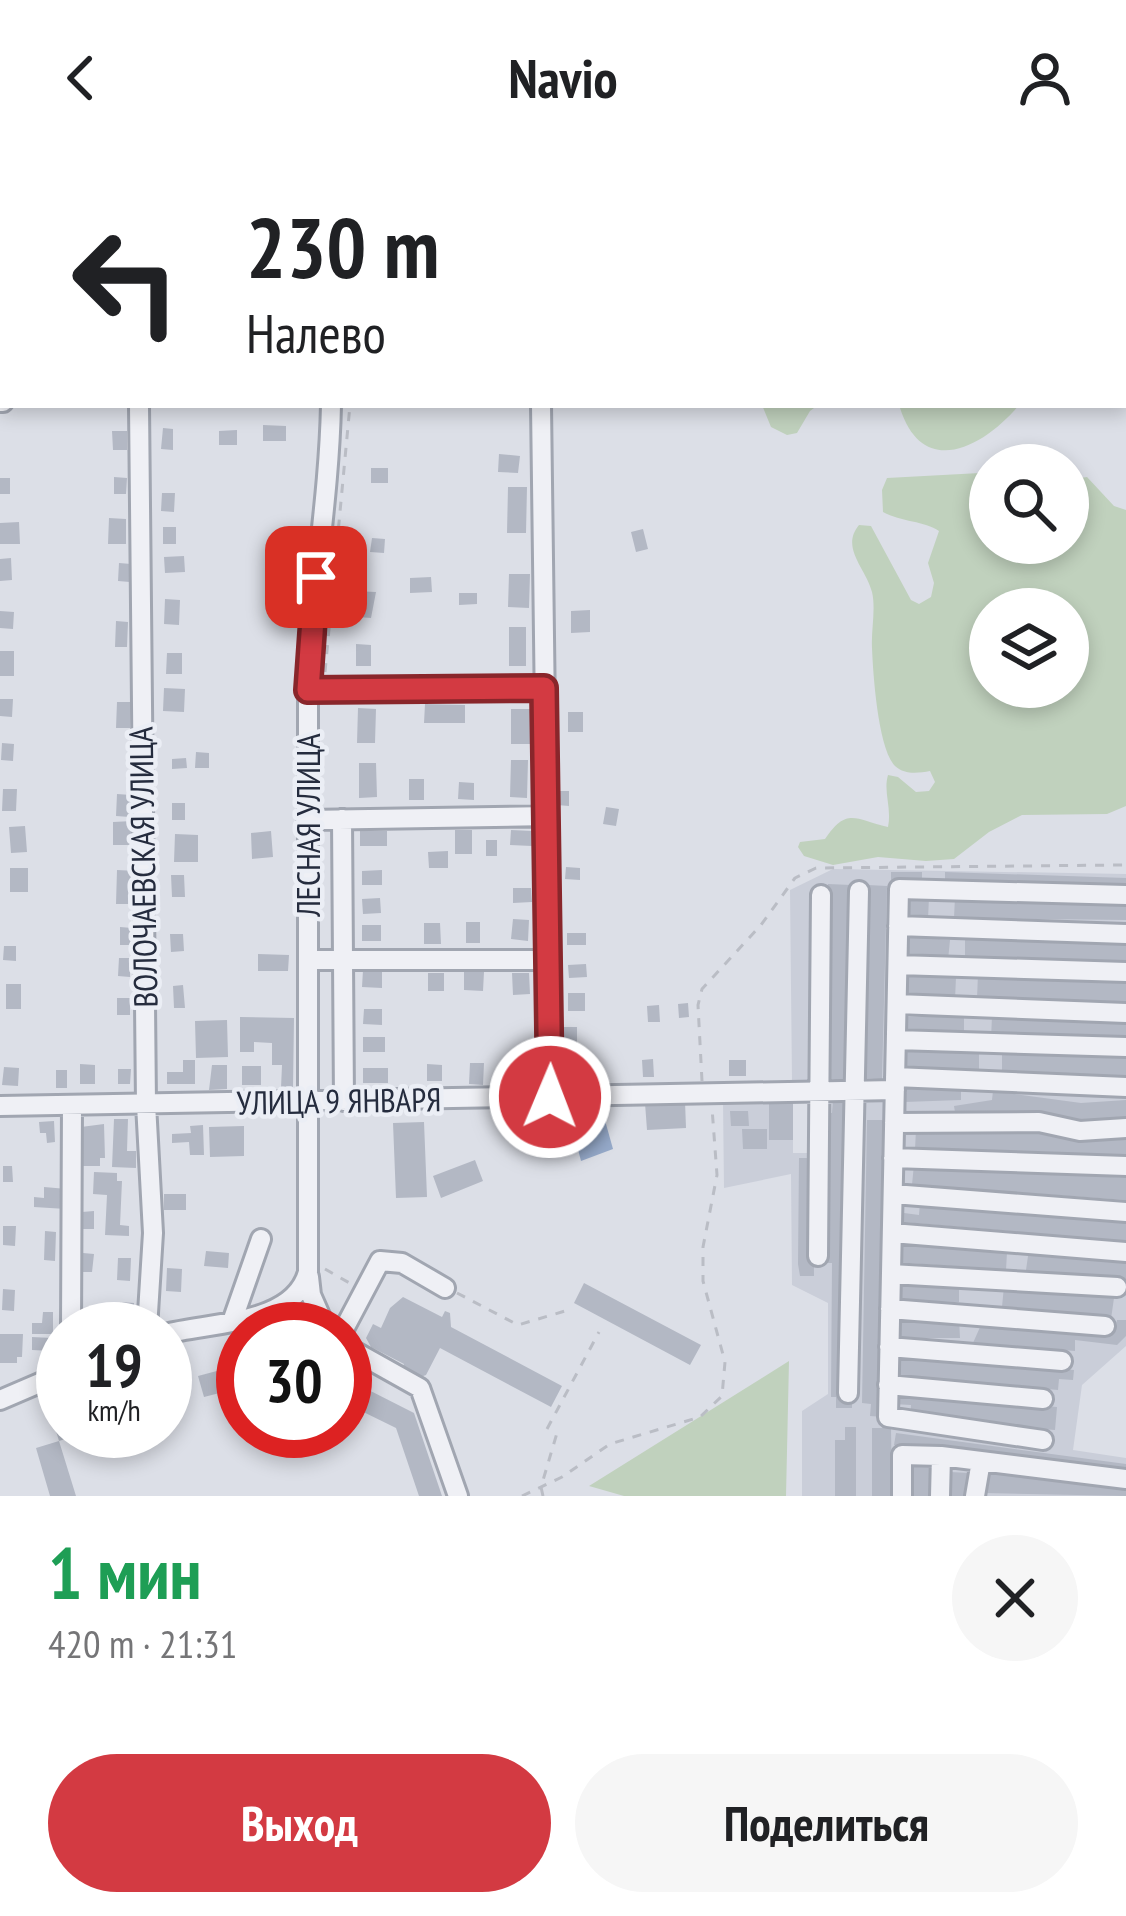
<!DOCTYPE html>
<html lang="ru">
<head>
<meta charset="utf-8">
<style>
	body { margin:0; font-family:"PT Sans Narrow",sans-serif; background:#f6f6f6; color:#202124; height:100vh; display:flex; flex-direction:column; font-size:45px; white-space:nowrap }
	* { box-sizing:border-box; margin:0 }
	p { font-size:39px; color:#757577 }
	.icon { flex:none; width:66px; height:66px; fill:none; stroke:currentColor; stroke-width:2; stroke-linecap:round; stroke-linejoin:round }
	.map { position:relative; height:1340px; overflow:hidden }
	.panel { display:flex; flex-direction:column; background:#fff; flex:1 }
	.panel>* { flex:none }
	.hud { position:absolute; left:0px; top:0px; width:1128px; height:252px; box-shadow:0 6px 18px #0003; background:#fff; color:#202124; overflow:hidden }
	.buttons { position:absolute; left:969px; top:288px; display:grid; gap:24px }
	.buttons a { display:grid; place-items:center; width:120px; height:120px; border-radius:50%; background:#fff; box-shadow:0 6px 18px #0003; font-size:60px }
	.speed { position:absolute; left:36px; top:1146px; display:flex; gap:24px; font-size:60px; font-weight:700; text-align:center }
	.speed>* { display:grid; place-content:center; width:156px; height:156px; border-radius:50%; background:#fff; box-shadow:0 6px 18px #0003; line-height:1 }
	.speed small { font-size:30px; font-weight:400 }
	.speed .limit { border:18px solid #d22; background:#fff; color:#111 }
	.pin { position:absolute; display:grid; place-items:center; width:102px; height:102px; color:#fff; margin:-51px; border-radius:24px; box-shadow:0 6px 18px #0006 }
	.me { position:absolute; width:132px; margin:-66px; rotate:1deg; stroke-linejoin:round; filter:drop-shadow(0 0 9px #0008) }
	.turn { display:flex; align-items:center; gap:42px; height:252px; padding:0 48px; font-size:54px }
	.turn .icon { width:156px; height:156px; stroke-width:2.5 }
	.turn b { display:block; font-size:84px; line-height:102px }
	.round { display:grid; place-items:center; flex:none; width:126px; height:126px; border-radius:63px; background:#f6f6f6 }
	.overview { display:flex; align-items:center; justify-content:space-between; height:204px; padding:0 48px }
	h1 { font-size:72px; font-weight:800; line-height:90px; color:#1e9e55 }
	.action { display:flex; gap:24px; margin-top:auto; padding:24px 48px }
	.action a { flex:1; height:138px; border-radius:72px; background:#d33a42; color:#fff; font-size:48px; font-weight:800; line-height:138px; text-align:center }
	.action a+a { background:#f6f6f6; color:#202124 }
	header { display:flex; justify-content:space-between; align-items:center; height:156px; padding:0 48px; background:#fff; font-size:54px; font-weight:800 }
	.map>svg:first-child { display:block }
</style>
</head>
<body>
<header><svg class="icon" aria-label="back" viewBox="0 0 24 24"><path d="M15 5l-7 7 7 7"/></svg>Navio<svg class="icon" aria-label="person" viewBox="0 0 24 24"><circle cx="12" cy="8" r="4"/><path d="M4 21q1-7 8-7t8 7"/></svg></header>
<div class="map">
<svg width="1126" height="1340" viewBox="0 0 1126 1340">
	<rect width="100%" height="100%" fill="#dcdfe7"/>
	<!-- built -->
	<path fill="#caced9" d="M 833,713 L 1126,718 L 1126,1190 L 1082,1229 L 1073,1294 L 1126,1302 L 1126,1340 L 802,1340 L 802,1255 L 828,1238 L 828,1147 L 792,1129 L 791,1018 L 724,1032 L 723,944 L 793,942 L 793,997 L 816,997 L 815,926 L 792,926 L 790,734 Z"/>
	<!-- green -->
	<path fill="#c0d1bd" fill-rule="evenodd" d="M 762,249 L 818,249 L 810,255 L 797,277 L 787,279 L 771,271 Z
		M 892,249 L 1019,249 C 984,291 923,324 900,252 Z
		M 980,317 L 990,323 L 990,387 L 1068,387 L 1068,324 L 1087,321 L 1114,350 L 1126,354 L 1126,650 L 1107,658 L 1022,659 L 989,676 L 954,703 L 926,705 L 878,701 L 833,709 L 804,700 L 798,691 L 800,686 L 825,683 C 847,651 854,663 888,671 C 892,652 883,636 888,619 L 898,621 L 916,636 L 929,635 L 935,626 L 930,615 C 918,617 905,619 895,610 C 878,593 873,517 872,492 C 871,474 876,453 872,436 C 866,412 840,392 859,369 L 871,370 L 911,444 L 919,448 L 931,441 L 934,427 L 928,407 L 939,375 C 925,365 901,366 883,356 L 882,334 L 887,322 ZM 990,453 L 1068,453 L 1068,531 L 990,531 Z
		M 789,1205 L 786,1340 L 624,1340 L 589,1330 Z"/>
	<!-- water -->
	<path fill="#95a9c9" d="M 604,961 L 613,993 L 581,1005 L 571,966 Z"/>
	<!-- building -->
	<path fill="#b3b8c4" d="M 263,269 L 286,270 L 286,285 L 263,285 Z
		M 163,272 L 173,273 L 173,294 L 161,293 Z
		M 237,274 L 237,289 L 219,289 L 219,275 Z
		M 112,275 L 127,275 L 127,294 L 113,294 Z
		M 499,298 L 520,300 L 518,317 L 498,316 Z
		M 371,312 L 388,312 L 388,327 L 371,327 Z
		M 114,321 L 127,322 L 126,338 L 114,338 Z
		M 0,322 L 10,322 L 10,338 L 0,338 Z
		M 508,331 L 527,331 L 526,377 L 507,377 Z
		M 162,337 L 175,337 L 174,356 L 161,355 Z
		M 109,362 L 126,363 L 126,388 L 108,388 Z
		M 19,366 L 20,388 L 0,388 L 0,367 Z
		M 163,371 L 176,371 L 176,388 L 163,388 Z
		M 643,373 L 648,393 L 636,396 L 631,376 Z
		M 372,382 L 385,383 L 384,397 L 370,396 Z
		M 184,400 L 185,416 L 165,417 L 164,401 Z
		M 11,402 L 12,424 L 0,425 L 0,403 Z
		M 119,407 L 131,408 L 130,426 L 118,425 Z
		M 509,418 L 530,418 L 529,452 L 508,451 Z
		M 431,421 L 432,436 L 410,437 L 410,422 Z
		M 353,435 L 376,436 L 371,462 L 358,461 L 358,444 L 353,443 Z
		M 459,437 L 477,437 L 477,448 L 459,449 Z
		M 165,443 L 180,444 L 179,469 L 164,468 Z
		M 590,454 L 590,476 L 571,477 L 571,455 Z
		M 0,455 L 14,456 L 13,473 L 0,472 Z
		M 116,465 L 128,466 L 127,491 L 115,491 Z
		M 509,471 L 526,471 L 526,510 L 509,510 Z
		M 356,488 L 371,489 L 371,510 L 356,510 Z
		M 0,495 L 14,495 L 14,520 L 0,520 Z
		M 167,497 L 182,497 L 182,518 L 166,518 Z
		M 164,532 L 185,533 L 184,556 L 163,555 Z
		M 0,543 L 13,543 L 12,561 L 0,560 Z
		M 117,546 L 131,546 L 130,572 L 116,572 Z
		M 425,548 L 465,549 L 465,567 L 424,567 Z
		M 358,552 L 376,553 L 375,587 L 357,587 Z
		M 511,553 L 530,553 L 530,588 L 511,588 Z
		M 568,556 L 583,556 L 583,576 L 568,576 Z
		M 2,587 L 14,588 L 13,605 L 1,604 Z
		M 196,596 L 209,597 L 209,612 L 195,612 Z
		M 186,602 L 187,612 L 172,613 L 172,603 Z
		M 511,604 L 528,604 L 527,642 L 510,641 Z
		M 359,607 L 376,607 L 377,641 L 359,642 Z
		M 409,623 L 424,623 L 424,644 L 409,644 Z
		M 459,626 L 474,627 L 474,644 L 458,643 Z
		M 3,633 L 17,633 L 16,655 L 2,655 Z
		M 558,635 L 569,635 L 569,650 L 557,649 Z
		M 117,638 L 131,639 L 130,661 L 116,660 Z
		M 172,647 L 185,647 L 185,664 L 172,664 Z
		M 606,651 L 619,653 L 616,670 L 603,668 Z
		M 133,665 L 133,689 L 113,689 L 113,666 Z
		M 25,670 L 27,696 L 11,697 L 9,671 Z
		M 455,674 L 472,674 L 472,698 L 455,698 Z
		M 511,674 L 533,675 L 532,690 L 510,689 Z
		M 271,675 L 273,701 L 252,703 L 251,677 Z
		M 360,675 L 387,675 L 387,690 L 360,690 Z
		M 175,678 L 198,679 L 198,706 L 174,706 Z
		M 486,684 L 497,684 L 497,700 L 486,700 Z
		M 448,695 L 448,712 L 429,712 L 428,696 Z
		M 566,711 L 580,712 L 580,724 L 565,723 Z
		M 10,712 L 28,712 L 28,736 L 10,736 Z
		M 117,714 L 137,715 L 137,748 L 116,748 Z
		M 382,714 L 382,729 L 362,729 L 362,715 Z
		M 891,716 L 922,716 L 922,725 L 891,725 Z
		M 945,716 L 1126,722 L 1126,734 L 945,729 Z
		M 171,719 L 184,719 L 185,741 L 172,741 Z
		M 828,728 L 851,729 L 845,926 L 823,921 Z
		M 868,729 L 887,730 L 882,923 L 863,922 Z
		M 513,732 L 531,732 L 532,746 L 513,747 Z
		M 903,739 L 929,741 L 928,763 L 902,762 Z
		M 955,741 L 1126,744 L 1126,764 L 954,762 Z
		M 380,742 L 381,757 L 363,758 L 362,743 Z
		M 513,763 L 529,764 L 528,785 L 511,783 Z
		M 466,766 L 480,766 L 480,787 L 466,787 Z
		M 424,767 L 440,767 L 441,788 L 424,788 Z
		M 362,769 L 381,769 L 381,785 L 362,785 Z
		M 120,771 L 132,772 L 132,789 L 120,789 Z
		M 567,777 L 586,777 L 586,789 L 567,789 Z
		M 170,778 L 183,778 L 184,795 L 171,796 Z
		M 905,780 L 950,784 L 948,804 L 903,800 Z
		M 965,781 L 1126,784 L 1126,807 L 965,804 Z
		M 4,790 L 16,790 L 16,805 L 3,804 Z
		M 258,798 L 289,799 L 288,815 L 258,815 Z
		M 119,802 L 130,802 L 130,821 L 118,820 Z
		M 586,808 L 587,821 L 569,822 L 568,809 Z
		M 363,814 L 382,815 L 382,832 L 362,831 Z
		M 464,816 L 484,816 L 483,835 L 464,834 Z
		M 428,817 L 444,817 L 444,835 L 428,835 Z
		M 512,817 L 529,817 L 530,838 L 513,839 Z
		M 903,818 L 956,821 L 955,844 L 902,841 Z
		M 978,818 L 1126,824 L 1126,849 L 977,843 Z
		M 6,828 L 21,828 L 21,853 L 6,853 Z
		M 183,829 L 185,852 L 174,852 L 173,830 Z
		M 568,837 L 585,837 L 585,855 L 568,855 Z
		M 117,842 L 130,842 L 130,859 L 117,859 Z
		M 688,847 L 689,861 L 679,862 L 678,848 Z
		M 659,849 L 660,866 L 648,866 L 647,850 Z
		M 364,853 L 382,853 L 382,869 L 363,868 Z
		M 992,860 L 1126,863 L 1126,887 L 991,883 Z
		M 240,861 L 294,862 L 293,932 L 281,932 L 282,909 L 272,909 L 272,887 L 254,886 L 254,896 L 240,896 Z
		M 904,861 L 964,861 L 964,880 L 904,880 Z
		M 227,864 L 228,901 L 196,902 L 195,865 Z
		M 563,871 L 577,871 L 577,889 L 562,889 Z
		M 363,881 L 385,881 L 385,896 L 363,896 Z
		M 1002,895 L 1126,898 L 1126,923 L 1002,919 Z
		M 902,896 L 979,896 L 979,916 L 902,916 Z
		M 582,901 L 583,926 L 570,927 L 568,902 Z
		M 653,903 L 654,921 L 643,921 L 642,904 Z
		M 183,904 L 195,904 L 195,928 L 167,928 L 167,916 L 183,916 Z
		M 529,904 L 530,925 L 516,926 L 515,905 Z
		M 729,904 L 746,904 L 746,920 L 729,920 Z
		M 470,907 L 484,907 L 483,929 L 469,928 Z
		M 80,908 L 95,909 L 95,928 L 80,928 Z
		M 427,908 L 442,909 L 442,925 L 427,925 Z
		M 212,909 L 227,909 L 227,933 L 209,934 Z
		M 242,910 L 261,910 L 261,929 L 242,929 Z
		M 4,911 L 19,912 L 18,930 L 2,929 Z
		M 363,912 L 388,912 L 388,927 L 363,927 Z
		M 118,913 L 131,913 L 130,928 L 118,928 Z
		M 56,914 L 67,914 L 67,932 L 56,932 Z
		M 961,930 L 961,944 L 904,946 L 904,932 Z
		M 993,935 L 1081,947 L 1126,944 L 1126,966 L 1080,968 L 990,957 L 956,962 L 954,950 L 992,944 Z
		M 769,942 L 793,942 L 793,984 L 769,984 Z
		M 833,944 L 844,944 L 843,1242 L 852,1242 L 852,1252 L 836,1252 L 836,1241 L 831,1241 L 832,1107 L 820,1107 L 821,957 L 832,957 Z
		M 685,945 L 686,972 L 647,974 L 645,947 Z
		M 730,955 L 748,955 L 749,970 L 731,970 Z
		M 114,963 L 128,963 L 127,995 L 136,995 L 136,1012 L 112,1011 Z
		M 867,964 L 888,964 L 884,1261 L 870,1260 L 871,1248 L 862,1247 Z
		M 54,965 L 55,986 L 47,987 L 46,977 L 40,977 L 39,966 Z
		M 424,966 L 427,1041 L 396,1042 L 393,967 Z
		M 104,968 L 105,1002 L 100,1002 L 100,1010 L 81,1010 L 81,971 Z
		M 203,969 L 204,999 L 190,999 L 189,986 L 172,987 L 172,978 L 191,977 L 190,970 Z
		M 244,970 L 244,1000 L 210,1001 L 209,971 Z
		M 742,973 L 767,973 L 767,993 L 743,993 Z
		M 916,973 L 1060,974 L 1074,983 L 1126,982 L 1126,1003 L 1074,1004 L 1060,996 L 915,994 Z
		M 799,1002 L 813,1002 L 814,1120 L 800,1120 L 798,1108 Z
		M 475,1004 L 483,1025 L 441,1042 L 433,1020 Z
		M 914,1008 L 1126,1022 L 1126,1044 L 912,1029 Z
		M 3,1010 L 12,1010 L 13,1026 L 3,1026 Z
		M 94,1016 L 117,1017 L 117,1025 L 122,1025 L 120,1069 L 129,1070 L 129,1080 L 105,1079 L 107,1039 L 93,1038 Z
		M 44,1031 L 67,1033 L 66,1053 L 34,1051 L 34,1041 L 44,1042 Z
		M 164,1038 L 186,1038 L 186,1054 L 164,1054 Z
		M 920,1047 L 1126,1064 L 1126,1085 L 903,1066 L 904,1057 L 919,1059 Z
		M 94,1055 L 94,1073 L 83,1073 L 82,1056 Z
		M 3,1070 L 16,1070 L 15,1090 L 3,1089 Z
		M 45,1075 L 56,1076 L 55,1105 L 44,1104 Z
		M 896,1088 L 1007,1096 L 1006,1114 L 895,1106 Z
		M 1029,1093 L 1126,1103 L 1126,1124 L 1026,1114 Z
		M 206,1095 L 229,1097 L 228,1112 L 204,1110 Z
		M 83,1097 L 94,1098 L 92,1116 L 81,1116 Z
		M 118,1102 L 131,1102 L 130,1125 L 117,1124 Z
		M 167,1112 L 182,1113 L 181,1136 L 166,1135 Z
		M 894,1124 L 959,1126 L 959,1146 L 893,1145 Z
		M 584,1127 L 701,1189 L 690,1209 L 574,1147 Z
		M 1004,1130 L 1114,1142 L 1111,1163 L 1002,1151 Z
		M 3,1133 L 15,1134 L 14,1155 L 2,1154 Z
		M 403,1141 L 442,1161 L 445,1155 L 450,1157 L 451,1171 L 562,1230 L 551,1251 L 440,1192 L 426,1219 L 418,1222 L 401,1214 L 404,1208 L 371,1191 L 366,1182 L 373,1168 L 381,1172 L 390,1152 Z
		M 120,1146 L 134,1147 L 133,1163 L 118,1161 Z
		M 43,1156 L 53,1156 L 53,1178 L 32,1178 L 32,1167 L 42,1167 Z
		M 959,1162 L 960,1182 L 893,1182 L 893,1163 Z
		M 1117,1164 L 1126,1164 L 1126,1180 L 1117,1189 L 1075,1184 L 1075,1195 L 973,1187 L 981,1169 L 1110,1179 L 1115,1176 Z
		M 0,1178 L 23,1178 L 22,1201 L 17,1201 L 17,1207 L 0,1207 Z
		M 32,1181 L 52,1182 L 52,1195 L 32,1194 Z
		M 893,1196 L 1074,1214 L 1073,1224 L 1059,1223 L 1058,1234 L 891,1218 Z
		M 243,1208 L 243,1231 L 204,1241 L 198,1220 Z
		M 345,1222 L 414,1257 L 442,1340 L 419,1340 L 396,1272 L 345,1247 Z
		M 170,1226 L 177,1249 L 165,1252 L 165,1227 Z
		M 894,1239 L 1057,1251 L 1055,1274 L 910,1262 L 911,1249 L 893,1248 Z
		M 63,1258 L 63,1275 L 87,1276 L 59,1285 L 76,1340 L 50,1340 L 36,1292 L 59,1285 L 52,1262 Z
		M 845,1271 L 856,1271 L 856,1340 L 835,1340 L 835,1284 L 845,1284 Z
		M 872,1272 L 891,1272 L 892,1340 L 872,1340 Z
		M 896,1277 L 1126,1308 L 1126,1320 L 894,1289 Z
		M 912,1310 L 931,1310 L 931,1340 L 911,1340 Z
		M 986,1315 L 1126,1330 L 1126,1340 L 984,1337 Z
		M 950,1316 L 970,1317 L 969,1340 L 949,1340 Z"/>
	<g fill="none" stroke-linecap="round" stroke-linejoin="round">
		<defs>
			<path id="minor" d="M 136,0 L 136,3
				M 332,3 L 332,0
				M 565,3 L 565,0
				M 684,3 L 691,0
				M 0,246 L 3,246
				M 139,249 L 146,948 L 153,1077 L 147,1173
				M 541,249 L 550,942
				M 308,534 L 544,532
				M 342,663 L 344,945
				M 307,664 L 548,660
				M 898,770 L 1126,778
				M 308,804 L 549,804
				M 898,809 L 1126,816
				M 897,848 L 1126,857
				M 896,884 L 1126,891
				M 895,921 L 1126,931
				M 0,950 L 895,934
				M 894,967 L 1039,966 L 1080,975 L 1126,972
				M 893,1002 L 1126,1010
				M 893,1038 L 1126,1056
				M 892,1077 L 1126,1096
				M 818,1100 L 821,739
				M 891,1118 L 1117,1131
				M 309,1121 L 311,1139 L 326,1173
				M 890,1153 L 1105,1170
				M 275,1155 L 311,1173
				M 233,1163 L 261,1083
				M 71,1173 L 72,949
				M 344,1173 L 380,1105 L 402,1107 L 445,1132
				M 165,1178 C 211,1166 294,1169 308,1116 L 308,534 C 311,439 329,345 331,249
				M 345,1190 L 420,1232 L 458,1340
				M 889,1191 L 1062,1205
				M 888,1229 L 1043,1243
				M 848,1237 L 859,735
				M 0,1244 L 63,1217
				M 1043,1284 L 888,1261 L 899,733 L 1126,739
				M 902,1340 L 902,1299 L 941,1300 L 1126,1323
				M 940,1340 L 941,1300
				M 975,1340 L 981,1305"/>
		</defs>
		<!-- minor casing -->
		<use href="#minor" stroke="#a1a6b1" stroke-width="24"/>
		<!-- path -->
		<path stroke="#babdc5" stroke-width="3" stroke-dasharray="9 9" stroke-linecap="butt" d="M 348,0 L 349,3
			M 325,516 L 350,249
			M 702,925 L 698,849 L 702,833 L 761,769 L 795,722 L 816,712 L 1123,709
			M 325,1113 L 353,1129
			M 457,1137 L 518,1169 L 565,1155
			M 547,1273 L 599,1176
			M 522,1340 L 562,1321 L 610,1288 L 700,1261 L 722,1240 L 725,1206 L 703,1125 L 703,1091 L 717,1019 L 712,952
			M 543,1340 L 541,1331 L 557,1277"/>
		<!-- minor -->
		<use href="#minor" stroke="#eff0f5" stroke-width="18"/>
	</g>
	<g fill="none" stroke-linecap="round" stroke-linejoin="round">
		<defs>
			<path id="route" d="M 316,421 L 308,534 L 544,532 L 550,941"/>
		</defs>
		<!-- route casing -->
		<use href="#route" stroke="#89262b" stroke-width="30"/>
		<!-- route -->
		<use href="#route" stroke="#d33a42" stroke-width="21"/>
	</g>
	<g text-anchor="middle" stroke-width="9" stroke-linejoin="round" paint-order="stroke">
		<!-- street labels -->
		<g font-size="33" fill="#252c3e" stroke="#ebeef5">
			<text transform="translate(308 669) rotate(-90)" y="12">ЛЕСНАЯ УЛИЦА</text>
			<text transform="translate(143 711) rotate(-91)" y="12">ВОЛОЧАЕВСКАЯ УЛИЦА</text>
			<text transform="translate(339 945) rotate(-1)" y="12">УЛИЦА 9 ЯНВАРЯ</text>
		</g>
	</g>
</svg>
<div class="buttons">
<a><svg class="icon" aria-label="search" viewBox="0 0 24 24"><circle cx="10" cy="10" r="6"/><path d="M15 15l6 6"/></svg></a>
<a><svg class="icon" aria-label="layers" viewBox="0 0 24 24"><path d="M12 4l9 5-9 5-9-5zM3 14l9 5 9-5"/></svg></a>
</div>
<div class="speed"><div>19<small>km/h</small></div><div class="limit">30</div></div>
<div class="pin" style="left:316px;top:421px;background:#d93025"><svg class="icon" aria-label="arrive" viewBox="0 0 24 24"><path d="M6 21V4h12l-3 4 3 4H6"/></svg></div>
<svg class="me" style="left:550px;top:941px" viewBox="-20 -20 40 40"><circle r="17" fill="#d33a42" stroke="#fff" stroke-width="3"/><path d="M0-11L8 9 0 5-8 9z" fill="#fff"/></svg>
<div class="hud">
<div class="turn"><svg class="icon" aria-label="left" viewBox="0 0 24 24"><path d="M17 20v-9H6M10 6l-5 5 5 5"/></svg><div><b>230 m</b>Налево</div></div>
</div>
</div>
<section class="panel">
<div class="overview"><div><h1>1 мин</h1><p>420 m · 21:31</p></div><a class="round"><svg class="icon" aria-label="close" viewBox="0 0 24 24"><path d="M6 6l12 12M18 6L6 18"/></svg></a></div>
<div class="action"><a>Выход</a><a>Поделиться</a></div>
</section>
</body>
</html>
